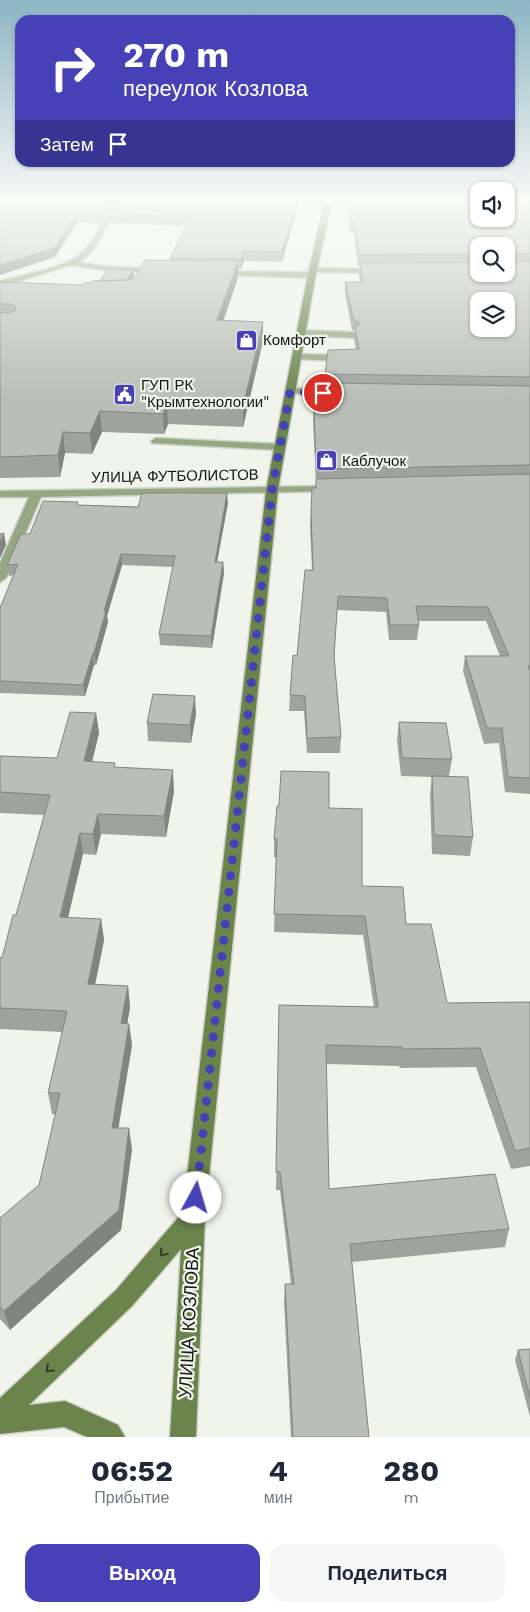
<!DOCTYPE html>
<html lang="ru">
<head>
<meta charset="utf-8">
<style>
	body { margin:0; font-family:"Work Sans",sans-serif; background:#f6f6f7; color:#1f2937; height:100vh; display:flex; flex-direction:column; font-size:19px; white-space:nowrap }
	* { box-sizing:border-box; margin:0 }
	p { font-size:16px; color:#747a83 }
	.icon { flex:none; width:28px; height:28px; fill:none; stroke:currentColor; stroke-width:2; stroke-linecap:round; stroke-linejoin:round }
	.map { position:relative; height:1437px; overflow:hidden }
	.panel { display:flex; flex-direction:column; background:#fff; flex:1 }
	.panel>* { flex:none }
	.guide { position:absolute; left:15px; top:15px; width:500px; height:152px; border-radius:15px; box-shadow:0 1px 4px #0004; background:#4741b7; color:#fff; overflow:hidden }
	.buttons { position:absolute; left:470px; top:182px; display:grid; gap:10px }
	.buttons a { display:grid; place-items:center; width:45px; height:45px; border-radius:10px; background:#fff; box-shadow:0 1px 4px #0004; font-size:25px }
	.pin { position:absolute; display:grid; place-items:center; width:42px; height:42px; color:#fff; margin:-21px; border:2px solid #fff; border-radius:50%; box-shadow:0 1px 5px #0007 }
	.me { position:absolute; width:55px; margin:-28px; rotate:6deg; stroke-linejoin:round; filter:drop-shadow(0 0 4px #0008) }
	.turn { display:flex; align-items:center; gap:18px; height:105px; padding:0 25px; font-size:22px }
	.turn .icon { width:65px; height:65px; stroke-width:2.5 }
	.turn b { display:block; font-size:35px; line-height:42px }
	.then { display:flex; align-items:center; height:48px; padding:0 25px; background:#0003; gap:10px; font-size:19px }
	.eta { display:flex; justify-content:space-evenly; align-items:center; height:85px; text-align:center }
	.eta b { font-size:30px; font-weight:700; line-height:35px }
	.primary-button { display:flex; gap:10px; margin-top:auto; padding:10px 25px }
	.primary-button a { flex:1; height:58px; border-radius:15px; background:#4741b7; color:#fff; font-size:20px; font-weight:700; line-height:58px; text-align:center }
	.primary-button a+a { background:#f6f6f7; color:#1f2937 }
	.map>svg:first-child { display:block }
</style>
</head>
<body>
<div class="map">
<svg width="530" height="1437" viewBox="0 0 530 1437">
	<rect width="100%" height="100%" fill="#f0f4eb"/>
	<g fill="none" stroke-linecap="round" stroke-linejoin="round">
		<defs>
			<path id="lane" d="M 301,330 L 353,332 L 358,335 L 353,338 L 298,335 L 296,333 Z
				M 297,354 L 339,355 L 344,358 L 339,361 L 294,359 L 294,355 Z
				M 156,438 L 279,444 L 284,447 L 279,450 L 152,443 L 151,441 Z"/>
			<path id="street" d="M 114,198 L 121,198 C 110,218 100,250 79,262 L 103,266 L 158,269 L 161,269 L 161,273 L 103,270 L 71,265 L 0,287 L 0,281 C 21,275 64,268 80,254 C 96,241 104,216 114,198 Z
				M 310,268 L 379,269 L 383,271 L 379,273 L 313,272 L 309,270 Z
				M 216,271 L 312,272 L 316,275 L 312,278 L 219,275 L 216,275 Z
				M 290,388 L 344,390 L 349,393 L 344,396 L 286,393 L 285,391 Z
				M 331,486 L 337,489 L 335,491 L 41,497 L 6,578 L 0,582 L 0,563 L 29,497 L 0,497 L 0,491 Z"/>
			<path id="secondary" d="M 325,198 L 333,198 L 315,279 L 278,490 L 205,1216 L 196,1437 L 170,1437 L 181,1249 L 132,1306 L 29,1405 L 65,1401 L 118,1425 L 125,1437 L 87,1437 L 64,1427 L 0,1434 L 0,1398 L 116,1290 L 183,1212 L 266,490 L 307,279 Z"/>
		</defs>
		<!-- lane casing -->
		<use href="#lane" stroke="#cdd0c8" stroke-width="3"/>
		<!-- street casing -->
		<use href="#street" stroke="#cdd0c8" stroke-width="3"/>
		<!-- secondary casing -->
		<use href="#secondary" stroke="#cdd0c8" stroke-width="3"/>
		<!-- lane -->
		<use href="#lane" fill="#96a883" fill-rule="evenodd"/>
		<!-- street -->
		<use href="#street" fill="#96a883" fill-rule="evenodd"/>
		<!-- secondary -->
		<use href="#secondary" fill="#6a844c" fill-rule="evenodd"/>
	</g>
	<!-- wall -->
	<path fill="#a0a39d" fill-rule="evenodd" d="M 0,198 L 113,198 L 100,223 L 78,222 L 55,257 L 0,275 Z
		M 118,198 L 305,198 L 300,198 L 282,262 L 244,261 L 241,269 L 238,269 L 238,278 L 223,320 L 263,322 L 263,341 L 243,427 L 168,424 L 164,434 L 102,432 L 92,454 L 65,453 L 60,477 L 0,478 L 0,282 L 83,285 L 133,270 L 134,277 L 133,278 L 170,260 L 170,258 L 185,226 L 111,223 L 110,214 Z
		M 349,198 L 530,198 L 530,794 L 505,792 L 499,743 L 484,744 L 463,671 L 465,656 L 500,656 L 486,621 L 418,621 L 419,625 L 417,640 L 389,640 L 386,612 L 337,610 L 334,659 L 341,737 L 340,753 L 307,753 L 304,711 L 289,711 L 290,695 L 312,570 L 310,526 L 311,512 L 316,488 L 316,483 L 313,421 L 314,408 L 322,408 L 325,374 L 356,349 L 354,339 L 355,331 L 352,330 L 345,293 L 345,282 L 360,282 L 359,274 L 360,266 L 358,266 L 354,232 L 349,232 ZM 479,246 L 506,246 L 506,274 L 479,274 Z
		M 228,503 L 217,562 L 223,562 L 224,573 L 212,648 L 160,645 L 159,634 L 173,567 L 122,565 L 107,616 L 108,622 L 96,665 L 94,665 L 85,696 L 0,693 L 0,608 L 14,575 L 9,576 L 7,565 L 30,534 L 78,505 L 138,507 Z
		M 96,713 L 99,733 L 92,762 L 115,768 L 174,791 L 166,837 L 101,834 L 96,855 L 83,854 L 68,918 L 101,919 L 104,940 L 95,984 L 128,986 L 130,1007 L 127,1023 L 129,1024 L 132,1045 L 118,1128 L 132,1149 L 121,1230 L 10,1330 L 0,1319 L 0,1218 L 39,1185 L 56,1114 L 52,1114 L 48,1093 L 62,1032 L 0,1029 L 0,957 L 2,958 L 16,915 L 44,815 L 0,813 L 0,756 L 57,758 Z
		M 196,714 L 191,743 L 148,741 L 147,723 Z
		M 399,722 L 452,759 L 449,776 L 473,837 L 470,856 L 432,854 L 430,794 L 432,777 L 401,776 L 397,740 Z
		M 329,808 L 362,886 L 406,924 L 447,1003 L 530,1002 L 530,1166 L 511,1169 L 476,1067 L 400,1068 L 399,1066 L 326,1064 L 329,1189 L 509,1229 L 505,1247 L 352,1262 L 369,1437 L 291,1437 L 284,1302 L 285,1284 L 291,1284 L 280,1190 L 276,1190 L 279,1005 L 374,1007 L 363,935 L 274,932 L 276,858 L 274,857 L 274,839 Z
		M 530,1349 L 530,1417 L 515,1360 L 518,1350 Z"/>
	<!-- shaded-wall -->
	<path fill="#82857f" d="M 107,198 L 113,198 L 100,223 L 99,214 Z
		M 298,198 L 300,198 L 282,262 L 282,252 Z
		M 77,213 L 78,222 L 55,257 L 0,275 L 0,265 Z
		M 244,251 L 244,261 L 241,269 L 241,259 Z
		M 238,261 L 238,278 L 217,339 L 217,320 Z
		M 133,270 L 134,277 L 127,288 L 126,281 Z
		M 263,322 L 263,341 L 243,427 L 243,407 Z
		M 167,404 L 168,424 L 164,434 L 163,414 Z
		M 100,411 L 102,432 L 92,454 L 90,433 Z
		M 63,432 L 65,453 L 60,477 L 58,455 Z
		M 227,493 L 228,503 L 215,573 L 215,562 Z
		M 4,533 L 6,545 L 0,558 L 0,543 Z
		M 121,554 L 122,565 L 107,616 L 108,622 L 96,665 L 94,653 L 104,611 Z
		M 223,562 L 224,573 L 212,648 L 211,636 Z
		M 93,653 L 94,665 L 85,696 L 83,685 Z
		M 195,696 L 196,714 L 191,743 L 190,725 Z
		M 96,713 L 99,733 L 87,782 L 84,761 Z
		M 173,770 L 174,791 L 166,837 L 164,816 Z
		M 98,814 L 101,834 L 96,855 L 93,834 Z
		M 80,833 L 83,854 L 63,938 L 60,917 Z
		M 101,919 L 104,940 L 91,1005 L 88,984 Z
		M 128,986 L 130,1007 L 124,1044 L 121,1023 Z
		M 129,1024 L 132,1045 L 115,1149 L 112,1128 Z
		M 129,1128 L 132,1149 L 121,1230 L 10,1330 L 4,1311 Z"/>
	<!-- building -->
	<path fill="#babeb6" stroke="#82857f" fill-rule="evenodd" d="M 0,198 L 107,198 L 99,214 L 77,213 L 54,248 L 0,265 Z
		M 118,198 L 298,198 L 282,252 L 244,251 L 241,259 L 170,258 L 190,217 L 110,214 Z
		M 350,198 L 479,198 L 479,219 L 506,219 L 506,198 L 530,198 L 530,253 L 506,255 L 506,246 L 479,246 L 479,254 L 359,255 L 354,221 L 349,221 Z
		M 145,260 L 238,261 L 217,320 L 263,322 L 243,407 L 167,404 L 163,414 L 100,411 L 90,433 L 63,432 L 58,455 L 0,457 L 0,313 L 10,313 L 16,310 L 16,308 L 11,304 L 0,304 L 0,282 L 83,285 L 84,283 L 91,283 L 92,281 L 131,280 L 135,276 Z
		M 506,261 L 507,262 L 530,261 L 530,377 L 325,374 L 328,350 L 359,349 L 355,327 L 360,323 L 353,318 L 345,282 L 363,282 L 360,263 L 479,262 L 479,274 L 506,274 ZM 479,301 L 506,301 L 506,329 L 479,329 Z
		M 107,269 L 133,270 L 127,280 L 100,281 Z
		M 325,383 L 530,386 L 530,465 L 316,469 L 314,408 L 322,408 Z
		M 530,474 L 530,666 L 528,666 L 530,672 L 530,778 L 508,777 L 502,728 L 487,728 L 465,656 L 509,656 L 488,607 L 416,606 L 419,625 L 390,625 L 387,598 L 338,596 L 334,656 L 341,737 L 307,738 L 305,696 L 290,695 L 293,655 L 297,656 L 305,570 L 313,570 L 311,512 L 312,488 L 316,488 L 316,479 Z
		M 142,493 L 227,493 L 215,562 L 223,562 L 211,636 L 159,634 L 175,556 L 121,554 L 104,611 L 106,611 L 94,653 L 93,653 L 83,685 L 0,681 L 0,608 L 18,564 L 7,565 L 21,534 L 30,534 L 43,501 L 78,502 L 77,505 L 138,507 Z
		M 4,533 L 0,543 L 0,534 Z
		M 153,694 L 195,696 L 190,725 L 147,723 Z
		M 70,712 L 96,713 L 84,761 L 115,763 L 114,767 L 173,770 L 164,816 L 98,814 L 93,834 L 80,833 L 60,917 L 101,919 L 88,984 L 128,986 L 121,1023 L 129,1024 L 112,1128 L 129,1128 L 119,1210 L 4,1311 L 0,1306 L 0,1218 L 39,1185 L 60,1093 L 48,1093 L 67,1011 L 0,1008 L 0,957 L 2,958 L 13,915 L 16,915 L 50,795 L 0,792 L 0,756 L 57,758 Z
		M 399,722 L 446,723 L 452,759 L 402,758 Z
		M 281,771 L 329,772 L 329,808 L 362,809 L 362,886 L 403,887 L 406,924 L 431,924 L 447,1003 L 530,1002 L 530,1148 L 515,1151 L 480,1048 L 402,1049 L 402,1047 L 326,1045 L 329,1189 L 495,1174 L 509,1229 L 350,1244 L 369,1437 L 293,1437 L 285,1284 L 294,1284 L 280,1172 L 276,1172 L 279,1005 L 378,1007 L 365,916 L 274,914 L 277,839 L 274,839 L 277,806 L 279,806 Z
		M 432,776 L 468,777 L 473,837 L 434,835 Z
		M 530,1349 L 530,1398 L 518,1350 Z"/>
	<!-- one-way arrows -->
	<defs><path id="oneway-chevron" d="M-2-3.5L2.5 0L-2 3.5" fill="none" stroke-width="1.6" stroke-linecap="round" stroke-linejoin="round" transform="scale(1.25)"/></defs>
	<g stroke="#333c27">
		<use href="#oneway-chevron" transform="translate(163 1253) rotate(130)"/>
		<use href="#oneway-chevron" transform="translate(49 1369) rotate(137)"/>
	</g>
	<!-- sky -->
	<linearGradient id="sky" x2="0" y2="1"><stop stop-color="#8cb5c3"/><stop offset="0.5" stop-color="#f8faf6"/><stop offset="1" stop-color="#f8faf6" stop-opacity="0"/></linearGradient>
	<rect width="530" height="399" fill="url(#sky)"/>
	<g fill="none" stroke-linecap="round" stroke-linejoin="round">
		<!-- route -->
		<path stroke="#4741b7" stroke-width="9" stroke-dasharray="0 16.2" d="M 196,1198 L 272,490 L 290,392 L 323,393"/>
	</g>
	<!-- icons -->
	<defs>
		<symbol id="shop-square" viewBox="-11 -11 22 22"><rect x="-9" y="-9" width="18" height="18" rx="4" fill="#4741b7" stroke="#f0f4eb"/><path d="M-5-2.5h2.3a2.7 3.5 0 0 1 5.4 0H5L5.5 6h-11ZM-1.5-2.5h3a1.5 2.3 0 0 0-3 0Z" fill="#fff"/></symbol>
		<symbol id="civic-square" viewBox="-11 -11 22 22"><rect x="-9" y="-9" width="18" height="18" rx="4" fill="#4741b7" stroke="#f0f4eb"/><path d="M-.6-6.5H3V-4.5H.6V-3L4-1V1h2V6H-6V1h2V-1L-.6-3ZM-1.2 2.5V6h2.4V2.5Z" fill="#fff"/></symbol>
	</defs>
	<g fill-rule="evenodd">
		<use href="#shop-square" x="234" y="328" width="25" height="25"/>
		<use href="#civic-square" x="112" y="382" width="25" height="25"/>
		<use href="#shop-square" x="314" y="448" width="25" height="25"/>
	</g>
	<g text-anchor="middle" stroke-width="4.5" stroke-linejoin="round" paint-order="stroke">
		<!-- far-poi labels -->
		<g font-size="15" fill="#151613" stroke="#f0f4eb" text-anchor="start">
			<text x="263" y="345">Комфорт</text>
			<text x="141" y="390">ГУП РК<tspan x="141" dy="17">"Крымтехнологии"</tspan></text>
			<text x="342" y="466">Каблучок</text>
		</g>
		<!-- far-street labels -->
		<g font-size="15" fill="#151613" stroke="#f0f4eb">
			<text transform="translate(175 476) rotate(-1)" y="5">УЛИЦА ФУТБОЛИСТОВ</text>
		</g>
		<!-- street labels -->
		<g font-size="18" fill="#151613" stroke="#f0f4eb">
			<text transform="translate(189 1323) rotate(-87)" y="6">УЛИЦА КОЗЛОВА</text>
		</g>
	</g>
</svg>
<div class="buttons">
<a><svg class="icon" aria-label="sound" viewBox="0 0 24 24"><path d="M4 9h4l5-4v14l-5-4H4zM17 9q2 3 0 6"/></svg></a>
<a><svg class="icon" aria-label="search" viewBox="0 0 24 24"><circle cx="10" cy="10" r="6"/><path d="M15 15l6 6"/></svg></a>
<a><svg class="icon" aria-label="layers" viewBox="0 0 24 24"><path d="M12 4l9 5-9 5-9-5zM3 14l9 5 9-5"/></svg></a>
</div>
<div class="pin" style="left:323px;top:393px;background:#d93025"><svg class="icon" aria-label="arrive" viewBox="0 0 24 24"><path d="M6 21V4h12l-3 4 3 4H6"/></svg></div>
<svg class="me" style="left:196px;top:1198px" viewBox="-20 -20 40 40"><circle r="19" fill="#fff"/><path d="M0-13L10 11 0 6-10 11z" fill="#4741b7"/></svg>
<div class="guide">
<div class="turn"><svg class="icon" aria-label="right" viewBox="0 0 24 24"><path d="M7 20v-9h11M14 6l5 5-5 5"/></svg><div><b>270 m</b>переулок Козлова</div></div>
<div class="then">Затем<svg class="icon" aria-label="arrive" viewBox="0 0 24 24"><path d="M6 21V4h12l-3 4 3 4H6"/></svg></div>
</div>
</div>
<section class="panel">
<div class="eta">
<div><b>06:52</b><p>Прибытие</p></div>
<div><b>4</b><p>мин</p></div>
<div><b>280</b><p>m</p></div>
</div>
<div class="primary-button"><a>Выход</a><a>Поделиться</a></div>
</section>
</body>
</html>
